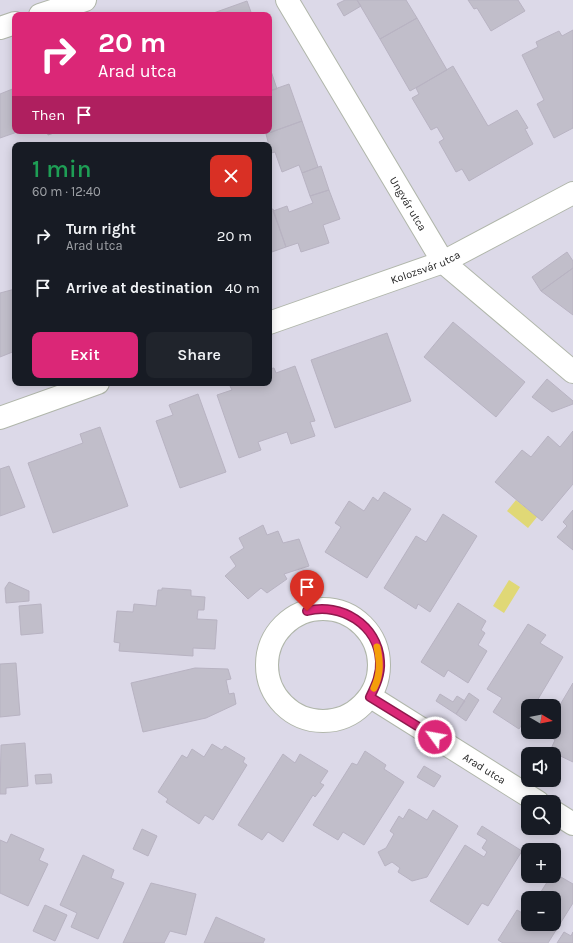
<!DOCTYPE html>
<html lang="en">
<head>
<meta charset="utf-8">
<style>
	body { margin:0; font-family:Karla,sans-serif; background:#20242c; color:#f1f3f6; height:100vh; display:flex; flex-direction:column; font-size:15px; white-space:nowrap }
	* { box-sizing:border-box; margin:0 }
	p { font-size:13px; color:#9ea1a6 }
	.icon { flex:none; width:22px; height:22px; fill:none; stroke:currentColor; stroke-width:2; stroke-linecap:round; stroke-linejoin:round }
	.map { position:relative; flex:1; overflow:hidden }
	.panel { position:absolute; left:12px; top:142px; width:260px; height:244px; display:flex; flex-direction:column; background:#171b24; border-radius:8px; box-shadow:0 2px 10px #0003 }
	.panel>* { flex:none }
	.guide { position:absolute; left:12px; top:12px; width:260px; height:122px; border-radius:8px; box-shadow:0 2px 10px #0003; background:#db2777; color:#fff; overflow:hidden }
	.needle { width:26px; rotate:100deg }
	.controls { position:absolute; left:521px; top:699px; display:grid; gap:8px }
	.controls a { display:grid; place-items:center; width:40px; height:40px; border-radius:8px; background:#171b24; box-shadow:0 2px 10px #0003; font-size:20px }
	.pin { position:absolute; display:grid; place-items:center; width:34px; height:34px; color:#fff; margin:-41px -17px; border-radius:50% 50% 50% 0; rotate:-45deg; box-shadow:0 0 4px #0007 }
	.pin .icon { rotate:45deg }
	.me { position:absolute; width:44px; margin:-22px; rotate:302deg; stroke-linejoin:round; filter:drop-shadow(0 0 3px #0008) }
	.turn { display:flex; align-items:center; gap:14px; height:84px; padding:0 20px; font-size:18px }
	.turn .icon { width:52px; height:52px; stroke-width:2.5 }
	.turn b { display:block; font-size:28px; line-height:34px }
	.then { display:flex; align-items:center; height:38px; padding:0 20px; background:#0003; gap:8px; font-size:15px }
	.round { display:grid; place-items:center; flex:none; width:42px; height:42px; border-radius:8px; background:#20242c }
	.summary { display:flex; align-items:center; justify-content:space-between; height:68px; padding:0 20px }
	h1 { font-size:24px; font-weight:600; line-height:30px; color:#1e9e55 }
	.button { display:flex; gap:8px; margin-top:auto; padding:8px 20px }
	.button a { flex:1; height:46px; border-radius:8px; background:#db2777; color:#fff; font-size:16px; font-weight:600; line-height:46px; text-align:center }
	.button a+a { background:#20242c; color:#f1f3f6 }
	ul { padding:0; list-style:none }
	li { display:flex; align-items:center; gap:12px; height:52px; padding:0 20px }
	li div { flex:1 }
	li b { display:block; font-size:15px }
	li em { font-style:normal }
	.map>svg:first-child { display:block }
</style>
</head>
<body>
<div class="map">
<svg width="573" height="943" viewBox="0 0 573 943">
	<rect width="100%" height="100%" fill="#dcd9e8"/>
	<!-- water -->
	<path fill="#e0d876" d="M 516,500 L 537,517 L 528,528 L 507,511 Z
		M 509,580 L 520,587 L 504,613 L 493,606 Z"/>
	<!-- building -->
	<path fill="#c1beca" stroke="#b8b3c2" d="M 345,0 L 357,0 L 361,6 L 344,16 L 337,4 Z
		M 357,0 L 406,0 L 417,18 L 380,39 Z
		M 468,0 L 518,0 L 525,11 L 491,31 L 477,8 L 474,9 Z
		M 247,1 L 252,15 L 208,15 Z
		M 417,18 L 447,70 L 410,91 L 380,39 Z
		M 573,30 L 573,128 L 554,138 L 537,104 L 544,100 L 522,55 L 538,47 L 536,42 L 559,31 L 562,36 Z
		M 269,65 L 277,89 L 269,91 Z
		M 453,66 L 488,126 L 517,110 L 528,128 L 525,129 L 533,144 L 469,181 L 462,169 L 456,172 L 439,142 L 444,139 L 437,127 L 431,130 L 412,98 L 419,94 L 416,88 Z
		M 289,84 L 302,121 L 266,134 L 265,131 L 269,131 L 269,91 Z
		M 15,88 L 15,131 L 20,131 L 0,138 L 0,94 Z
		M 302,121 L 318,167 L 302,173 L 299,165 L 282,172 L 275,152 L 271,153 L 266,134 Z
		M 47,131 L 60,131 L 48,135 Z
		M 321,166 L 329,190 L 310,196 L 302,173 Z
		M 329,190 L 340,219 L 323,225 L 329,243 L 301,252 L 298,243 L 286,247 L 273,211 L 287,206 L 289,212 L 313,203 L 310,196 Z
		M 273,209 L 286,247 L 269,253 L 269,210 Z
		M 567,252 L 573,261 L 573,268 L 541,291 L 532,277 Z
		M 573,268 L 573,315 L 541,291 Z
		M 15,289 L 15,351 L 0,357 L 0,293 Z
		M 453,322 L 525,382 L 496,417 L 424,357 Z
		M 387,333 L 411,401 L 335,428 L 311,360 Z
		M 295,366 L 315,421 L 310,422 L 315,436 L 291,444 L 287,432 L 258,442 L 261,450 L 239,458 L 217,395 L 232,390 L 229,384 L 231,383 L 269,383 L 269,369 L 274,368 L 276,373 Z
		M 547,379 L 573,401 L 573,404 L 552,412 L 532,397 Z
		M 198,394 L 226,472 L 180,488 L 156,421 L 173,415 L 169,405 Z
		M 100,427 L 128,506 L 53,533 L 28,463 L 83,443 L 80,434 Z
		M 573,431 L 573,484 L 542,521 L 495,482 L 522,450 L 531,457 L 548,436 L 560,447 Z
		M 9,466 L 25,507 L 0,516 L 0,469 Z
		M 384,492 L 411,509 L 367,578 L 325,552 L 341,527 L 335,523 L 349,501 L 364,511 L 373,497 L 378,501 Z
		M 573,510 L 573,550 L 557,537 L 567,526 L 563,522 Z
		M 443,514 L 477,536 L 430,612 L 418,604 L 416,609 L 384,588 L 416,536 L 426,542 Z
		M 263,525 L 267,535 L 278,531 L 283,543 L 299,539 L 309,566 L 284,574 L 287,579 L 267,593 L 261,588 L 248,599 L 225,576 L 236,566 L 230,557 L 244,548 L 239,538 Z
		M 9,582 L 29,591 L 29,601 L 6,603 L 5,588 Z
		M 162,588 L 191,590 L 191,596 L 205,597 L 204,610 L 198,610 L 197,619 L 217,620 L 215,649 L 193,648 L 193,656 L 119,651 L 120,643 L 114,642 L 117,611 L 133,612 L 134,604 L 156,606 L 158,590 L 162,590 Z
		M 458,603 L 486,621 L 481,630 L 485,633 L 478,645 L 487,651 L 468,683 L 448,670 L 444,677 L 421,662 Z
		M 41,604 L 43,633 L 21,635 L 19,606 Z
		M 528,624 L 546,635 L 540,643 L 563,657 L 534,706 L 528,706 L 528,715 L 519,729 L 493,712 L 502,698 L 487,689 Z
		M 16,663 L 20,715 L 0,717 L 0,664 Z
		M 195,668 L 228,669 L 231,679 L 226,680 L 229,694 L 234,693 L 236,704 L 206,718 L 143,732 L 131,683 Z
		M 573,683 L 573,762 L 550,751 L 555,740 L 544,732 L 554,732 L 554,715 Z
		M 469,693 L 479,700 L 466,721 L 456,714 Z
		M 440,694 L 453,702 L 457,696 L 465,701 L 456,714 L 436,701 Z
		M 25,743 L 28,786 L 6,788 L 6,794 L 0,794 L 1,745 Z
		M 212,744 L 222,750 L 225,746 L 245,758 L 243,762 L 247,765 L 213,820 L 205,815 L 199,824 L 166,802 L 168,799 L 158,792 L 182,755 L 187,758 L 192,749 L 204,757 Z
		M 365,751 L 386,765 L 384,769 L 404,782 L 364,845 L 343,832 L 338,840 L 313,825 L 352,763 L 357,765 Z
		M 283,754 L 295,763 L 300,754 L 328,771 L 320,783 L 324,785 L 315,797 L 313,795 L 283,842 L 268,832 L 262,840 L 238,825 Z
		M 424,766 L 441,776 L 434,787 L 417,777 Z
		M 51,774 L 52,783 L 36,784 L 35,775 Z
		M 409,809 L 427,820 L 433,810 L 458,826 L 427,877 L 412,881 L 398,872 L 400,868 L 392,862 L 385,866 L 378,852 L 386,848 L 394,834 L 390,831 L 399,816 L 403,819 Z
		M 482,826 L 522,851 L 488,906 L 482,903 L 468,925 L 430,901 L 465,845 L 484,857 L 487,852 L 482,848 L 487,840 L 477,834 Z
		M 142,829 L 157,836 L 148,856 L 133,849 Z
		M 11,834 L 44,849 L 39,860 L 48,864 L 28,906 L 0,893 L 0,840 L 7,843 Z
		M 83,855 L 114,870 L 111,878 L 124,883 L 98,939 L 71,927 L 77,913 L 60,905 Z
		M 554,873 L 573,884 L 573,903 L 548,943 L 503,943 L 498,940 L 517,910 L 526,915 L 528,912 L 528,924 L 554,924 L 554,898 L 537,898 L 551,876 L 554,876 Z
		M 151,883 L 196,894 L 186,935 L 170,931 L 164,943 L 123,943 Z
		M 45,905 L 67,915 L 55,941 L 33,931 Z
		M 216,917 L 265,939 L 263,943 L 204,943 Z
		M 564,932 L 571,936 L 573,932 L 573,943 L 557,943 Z"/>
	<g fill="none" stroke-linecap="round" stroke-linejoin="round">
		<defs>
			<g id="minor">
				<path id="s1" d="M 287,0 L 443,262 L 573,372"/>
				<path d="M 40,15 L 85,0"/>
				<path d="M 0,28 L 15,23"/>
				<path id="s2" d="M 269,323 L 443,262 L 573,193"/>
				<path d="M 0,418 L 98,383"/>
				<circle cx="323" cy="665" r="56"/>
				<path id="s3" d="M 371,697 L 538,802"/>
				<path d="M 554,812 L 573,824"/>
			</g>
		</defs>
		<!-- minor casing -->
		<use href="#minor" stroke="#b0b6aa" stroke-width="24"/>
		<!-- minor -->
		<use href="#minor" stroke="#fff" stroke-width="22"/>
	</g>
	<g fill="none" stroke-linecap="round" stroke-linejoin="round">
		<defs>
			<path id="route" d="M 307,611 C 341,602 378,625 380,661 C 381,674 376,685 370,697 L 435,737"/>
		</defs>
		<!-- route casing -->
		<use href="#route" stroke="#8e194d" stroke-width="10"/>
		<!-- route -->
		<use href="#route" stroke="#db2777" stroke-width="7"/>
		<!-- slow -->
		<path stroke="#f59e0b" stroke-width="7" d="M 374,688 C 381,674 380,661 377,647"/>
	</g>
	<g text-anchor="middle" stroke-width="3" stroke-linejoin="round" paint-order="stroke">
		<!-- street labels -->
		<g font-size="11" fill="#262626" stroke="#fff">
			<text dy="4" stroke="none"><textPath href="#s1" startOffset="237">Ungvár utca</textPath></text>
			<text dy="4" stroke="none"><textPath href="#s2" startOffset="166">Kolozsvár utca</textPath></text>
			<text dy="4" stroke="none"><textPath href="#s3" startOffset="134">Arad utca</textPath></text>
		</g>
	</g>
</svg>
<div class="controls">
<a><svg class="needle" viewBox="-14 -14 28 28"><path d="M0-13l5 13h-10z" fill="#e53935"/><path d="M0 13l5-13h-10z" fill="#9ea1a6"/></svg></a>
<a><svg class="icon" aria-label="sound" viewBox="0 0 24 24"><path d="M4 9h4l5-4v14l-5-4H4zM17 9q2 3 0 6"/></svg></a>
<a><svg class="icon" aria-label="search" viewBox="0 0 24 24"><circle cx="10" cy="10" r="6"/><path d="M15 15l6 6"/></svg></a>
<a>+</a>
<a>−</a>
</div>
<div class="pin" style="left:307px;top:611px;background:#d93025"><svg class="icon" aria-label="arrive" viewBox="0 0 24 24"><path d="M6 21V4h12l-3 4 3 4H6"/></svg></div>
<svg class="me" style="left:435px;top:737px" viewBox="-20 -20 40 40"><circle r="17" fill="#db2777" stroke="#fff" stroke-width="3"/><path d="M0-11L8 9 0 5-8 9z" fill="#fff"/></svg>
<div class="guide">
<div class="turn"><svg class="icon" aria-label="right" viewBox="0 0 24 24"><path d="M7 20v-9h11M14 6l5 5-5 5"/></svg><div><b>20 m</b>Arad utca</div></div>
<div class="then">Then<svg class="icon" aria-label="arrive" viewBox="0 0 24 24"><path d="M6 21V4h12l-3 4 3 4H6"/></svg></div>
</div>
<section class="panel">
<div class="summary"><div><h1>1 min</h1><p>60 m · 12:40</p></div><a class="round" style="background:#d93025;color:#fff"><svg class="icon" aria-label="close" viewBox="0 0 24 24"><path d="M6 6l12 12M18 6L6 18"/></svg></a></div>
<ul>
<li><svg class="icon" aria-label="right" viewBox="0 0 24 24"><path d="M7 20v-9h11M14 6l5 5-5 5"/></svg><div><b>Turn right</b><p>Arad utca</p></div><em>20 m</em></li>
<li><svg class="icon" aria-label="arrive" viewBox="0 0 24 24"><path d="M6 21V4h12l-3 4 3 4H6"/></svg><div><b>Arrive at destination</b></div><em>40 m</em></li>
</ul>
<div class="button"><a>Exit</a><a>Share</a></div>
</section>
</div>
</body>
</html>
